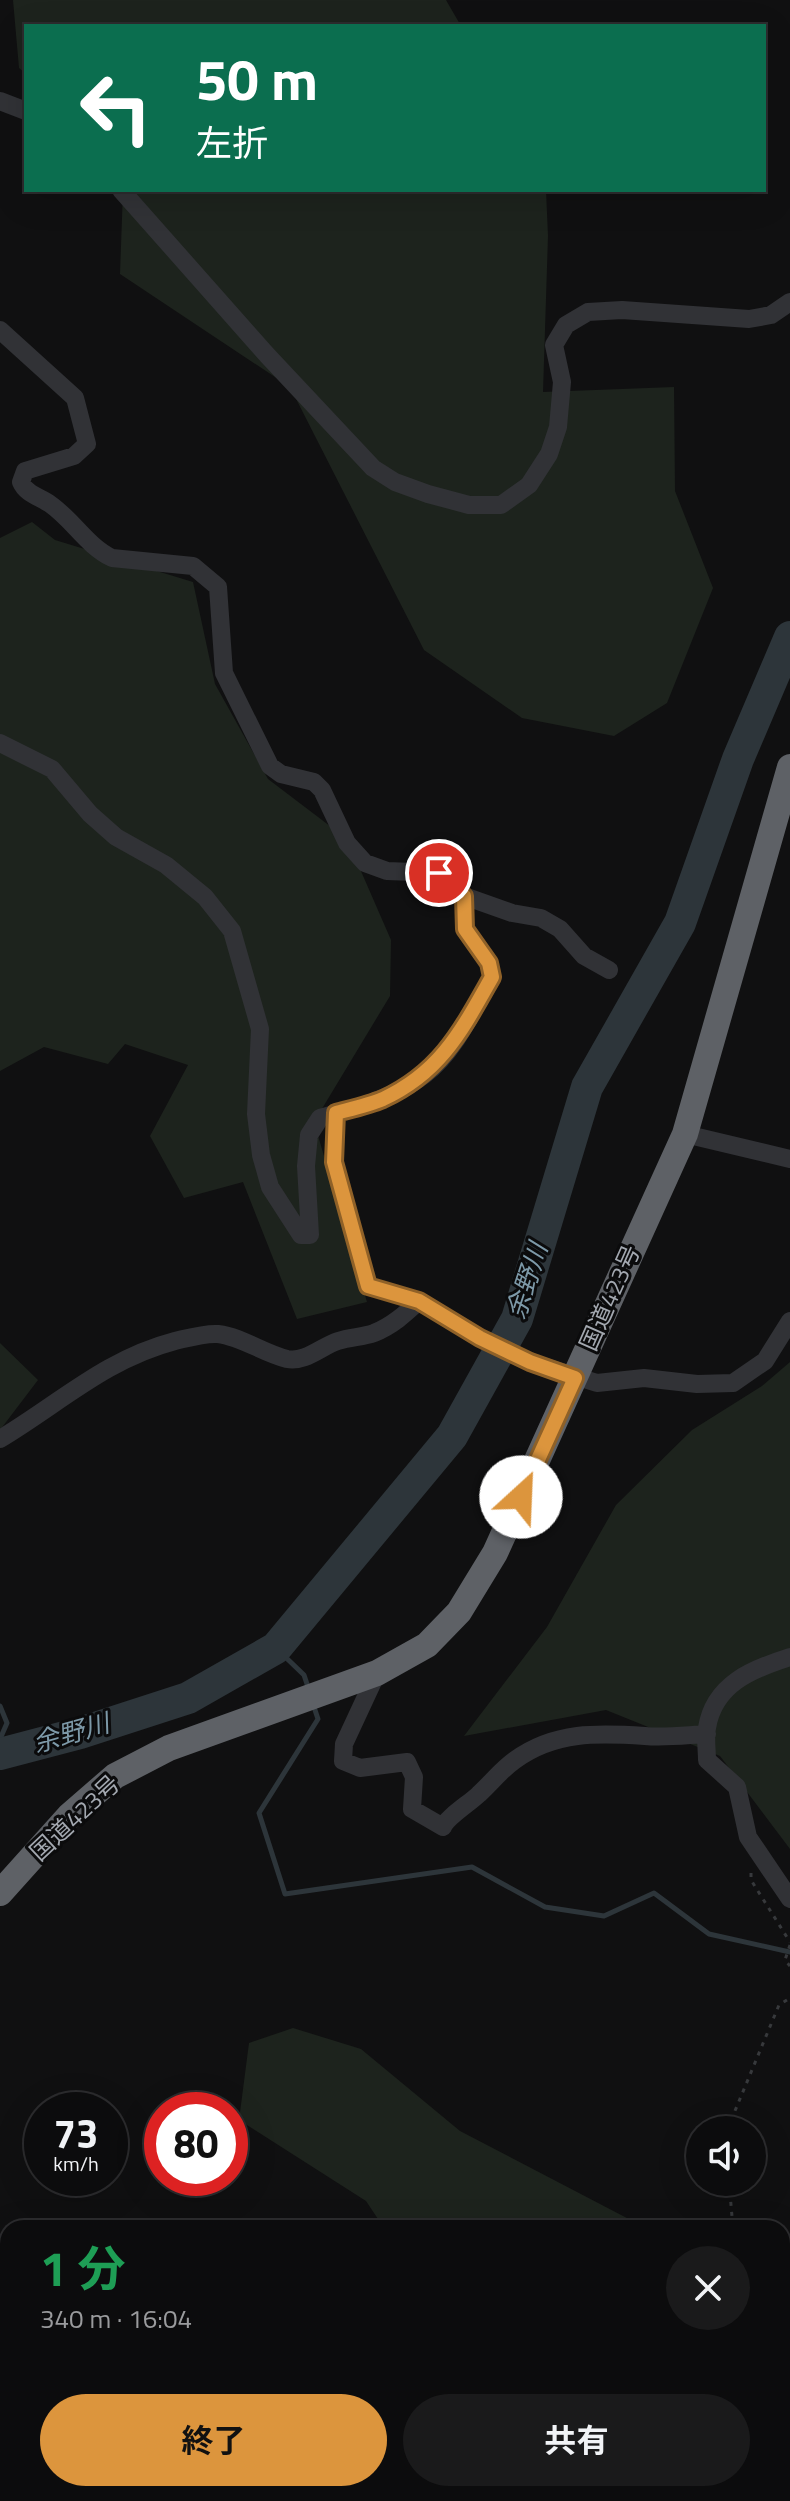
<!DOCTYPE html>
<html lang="ja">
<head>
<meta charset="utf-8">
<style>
	body { margin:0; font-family:"Titillium Web","Noto Sans JP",sans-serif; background:#1a1a1b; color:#f1f3f6; height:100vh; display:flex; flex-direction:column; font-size:30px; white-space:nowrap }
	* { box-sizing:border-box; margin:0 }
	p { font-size:26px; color:#9a9b9d }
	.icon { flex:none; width:44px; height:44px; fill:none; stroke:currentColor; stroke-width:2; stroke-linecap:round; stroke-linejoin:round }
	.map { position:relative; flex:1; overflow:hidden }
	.panel { position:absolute; left:0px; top:2220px; width:790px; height:282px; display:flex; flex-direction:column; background:#0c0c0d; border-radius:24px 24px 0 0; box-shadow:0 8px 32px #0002,0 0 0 2px #2c2c2e }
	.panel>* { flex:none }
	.top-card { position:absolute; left:24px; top:24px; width:742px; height:168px; border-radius:0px; box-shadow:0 8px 32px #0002,0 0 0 2px #2c2c2e; background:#0b6e4f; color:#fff; overflow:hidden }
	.fabs { position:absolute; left:686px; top:2116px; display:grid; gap:16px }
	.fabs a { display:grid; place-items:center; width:80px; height:80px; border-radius:50%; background:#0c0c0d; box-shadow:0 8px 32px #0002,0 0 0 2px #2c2c2e; font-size:40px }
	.speed { position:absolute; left:24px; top:2092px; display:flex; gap:16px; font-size:40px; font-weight:700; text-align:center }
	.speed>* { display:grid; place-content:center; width:104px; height:104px; border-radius:50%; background:#0c0c0d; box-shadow:0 8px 32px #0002,0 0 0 2px #2c2c2e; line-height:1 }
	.speed small { font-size:20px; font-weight:400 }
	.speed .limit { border:12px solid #d22; background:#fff; color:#111 }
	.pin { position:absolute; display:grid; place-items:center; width:68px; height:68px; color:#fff; margin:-34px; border:4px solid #fff; border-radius:50%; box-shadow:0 2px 8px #0007 }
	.me { position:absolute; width:88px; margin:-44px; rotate:25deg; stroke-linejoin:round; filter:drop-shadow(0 0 6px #0008) }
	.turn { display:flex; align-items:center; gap:28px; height:168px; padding:0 40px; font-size:36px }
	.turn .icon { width:104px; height:104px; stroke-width:2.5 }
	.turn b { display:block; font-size:56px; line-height:68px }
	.round { display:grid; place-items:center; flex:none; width:84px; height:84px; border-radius:42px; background:#1a1a1b }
	.head { display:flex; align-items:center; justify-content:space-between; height:136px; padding:0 40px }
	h1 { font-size:48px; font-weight:700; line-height:60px; color:#1e9e55 }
	.primary-button { display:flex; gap:16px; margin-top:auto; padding:16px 40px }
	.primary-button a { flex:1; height:92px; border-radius:48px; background:#dc953d; color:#111; font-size:32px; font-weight:700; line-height:92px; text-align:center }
	.primary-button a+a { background:#1a1a1b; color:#f1f3f6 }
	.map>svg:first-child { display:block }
</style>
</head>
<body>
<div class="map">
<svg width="790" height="2501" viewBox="0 0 790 2501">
	<rect width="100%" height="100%" fill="#101011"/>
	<!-- green -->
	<path fill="#1d231d" d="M 13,0 L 446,0 L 461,26 L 26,26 L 26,74 L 19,68 Z
		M 123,190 L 546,190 L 548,236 L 543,392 L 674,387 L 675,491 L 713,588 L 667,703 L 614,736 L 522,718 L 424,650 L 290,387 L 120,274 Z
		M 32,522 L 55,540 L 193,582 L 215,684 L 268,779 L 347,839 L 391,940 L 390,996 L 314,1122 L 367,1302 L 297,1319 L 243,1182 L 184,1198 L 150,1136 L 188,1065 L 125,1044 L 108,1064 L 44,1047 L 0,1071 L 0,538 Z
		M 0,1343 L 38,1380 L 0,1430 Z
		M 790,1362 L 790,1849 L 720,1756 L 606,1710 L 464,1736 L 547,1627 L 616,1505 L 692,1430 L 762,1386 Z
		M 293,2028 L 361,2049 L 460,2131 L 646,2228 L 384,2228 L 366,2201 L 239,2120 L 249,2043 Z
		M 782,2307 L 790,2308 L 790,2501 L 0,2501 L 0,2380 L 8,2378 L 8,2494 L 782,2494 Z"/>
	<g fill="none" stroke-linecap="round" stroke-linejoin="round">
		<!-- stream -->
		<path stroke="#2d353a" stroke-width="5" d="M 276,1648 L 304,1675 L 309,1690
			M 313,1704 L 318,1719 L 259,1813 L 285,1894 L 472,1867 L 545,1907 L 604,1916 L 654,1893 L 709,1934 L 790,1952
			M 0,1706 L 7,1723 L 0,1739"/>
		<!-- river -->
		<path stroke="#2d353a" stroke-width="32" d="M 0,1754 L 80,1733 L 188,1698 L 276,1648 L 452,1436 L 517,1319 L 587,1087 L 680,923 L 738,759 L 790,637"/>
		<!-- path -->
		<path stroke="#37393c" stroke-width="3" stroke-dasharray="4 6" stroke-linecap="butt" d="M 751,1873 L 751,1880 L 790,1942
			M 790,1945 L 785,1960 L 790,1966
			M 730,2130 L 732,2118 L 779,2005 L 790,1998
			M 729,2182 L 733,2228
			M 782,2333 L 790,2340"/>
		<!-- minor -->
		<path stroke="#313236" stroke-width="18" d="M 0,101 L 26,111
			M 121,190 L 267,355 L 373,468 L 395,482 L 428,494 L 469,505 L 501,505 L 529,485 L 549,454 L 558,427 L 562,382 L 554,345 L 566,325 L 588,312 L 622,310 L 749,319 L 771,315 L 790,302
			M 0,330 L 75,398 L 87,444 L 74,456 L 25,471 L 21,482 C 26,494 40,497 50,504 C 73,520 87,546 112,558 L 193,566 L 218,587 L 224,673 L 270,766 L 281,774 L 314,782 L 322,790 L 347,843 L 365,863 L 387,871 L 439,873 L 464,896 L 512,913 L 541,918 L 560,929 L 584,956 L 609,970
			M 0,743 L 52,769 L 90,814 L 116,837 L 166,865 L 205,897 L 232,931 L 260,1029 L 256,1114 L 261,1155 L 270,1187 L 301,1235 L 310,1235 L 306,1166 L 309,1135 L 320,1118 C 356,1108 394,1098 424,1075 C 455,1052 473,1010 492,977 L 489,963 L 465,929 L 464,896
			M 336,1113 L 334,1162 L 368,1286 L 419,1301 L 480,1338 L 530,1362 L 597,1383 L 644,1378 L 697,1384 L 733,1383 L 765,1361 L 790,1321
			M 685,1134 L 790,1159
			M 0,1439 C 60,1403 106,1359 175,1341 C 188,1338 205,1333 218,1334 C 242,1337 263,1353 287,1359 C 305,1363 322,1346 338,1341 C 350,1337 363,1337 374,1333 C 392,1326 405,1314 419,1301
			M 790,1657 C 752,1669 714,1684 707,1728 C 705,1738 707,1750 707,1760 L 737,1787 L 748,1837 L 790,1899
			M 377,1673 L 344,1744 L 343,1761 L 360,1768 L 407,1762 L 414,1777 L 412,1809 L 443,1827 C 447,1817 470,1803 479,1794 C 491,1783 502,1769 515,1760 C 555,1731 598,1733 645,1736 C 665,1738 687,1735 707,1734"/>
		<!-- highway -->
		<path stroke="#5e6166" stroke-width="26" d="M 0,1893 L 70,1815 L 115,1776 L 169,1748 L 377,1673 L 427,1645 L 459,1612 L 495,1553 L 685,1134 L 790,767"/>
	</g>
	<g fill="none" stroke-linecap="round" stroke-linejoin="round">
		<defs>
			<path id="route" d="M 439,873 L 464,896 L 465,929 L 489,963 L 492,977 C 462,1030 441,1072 383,1099 C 369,1105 351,1109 336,1113 L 334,1162 L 368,1286 L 419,1301 L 480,1338 L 530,1362 L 575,1378 L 521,1497"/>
		</defs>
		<!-- route casing -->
		<use href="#route" stroke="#8f6128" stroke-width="20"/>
		<!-- route -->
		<use href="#route" stroke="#dc953d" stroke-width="14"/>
	</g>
	<g text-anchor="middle" stroke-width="6" stroke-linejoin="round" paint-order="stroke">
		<!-- street labels -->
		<g font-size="24" fill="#a3a8b0" stroke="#0b0b0c">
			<text transform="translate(610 1298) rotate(-66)" y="8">国道423号</text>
			<text transform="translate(75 1818) rotate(-43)" y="8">国道423号</text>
		</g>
		<!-- water labels -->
		<g font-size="26" font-style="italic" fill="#7d99a8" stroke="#0b0b0c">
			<text transform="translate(527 1281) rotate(-72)" y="9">余野川</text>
			<text transform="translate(71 1733) rotate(-16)" y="9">余野川</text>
		</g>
	</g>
</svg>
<div class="fabs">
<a><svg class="icon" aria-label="sound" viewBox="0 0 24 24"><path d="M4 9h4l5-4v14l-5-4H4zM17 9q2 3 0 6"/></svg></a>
</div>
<div class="speed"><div>73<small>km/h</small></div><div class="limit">80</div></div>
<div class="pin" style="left:439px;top:873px;background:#d93025"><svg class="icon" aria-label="arrive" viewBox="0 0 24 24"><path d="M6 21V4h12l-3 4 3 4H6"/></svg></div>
<svg class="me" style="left:521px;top:1497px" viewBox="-20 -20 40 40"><circle r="19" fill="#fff"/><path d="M0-13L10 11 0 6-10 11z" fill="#dc953d"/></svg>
<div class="top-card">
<div class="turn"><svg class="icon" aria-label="left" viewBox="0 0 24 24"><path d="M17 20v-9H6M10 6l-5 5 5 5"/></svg><div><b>50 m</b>左折</div></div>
</div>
<section class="panel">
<div class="head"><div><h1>1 分</h1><p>340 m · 16:04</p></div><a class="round"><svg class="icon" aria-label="close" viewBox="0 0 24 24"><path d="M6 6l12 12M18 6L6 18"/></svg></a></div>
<div class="primary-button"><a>終了</a><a>共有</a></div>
</section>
</div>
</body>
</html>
